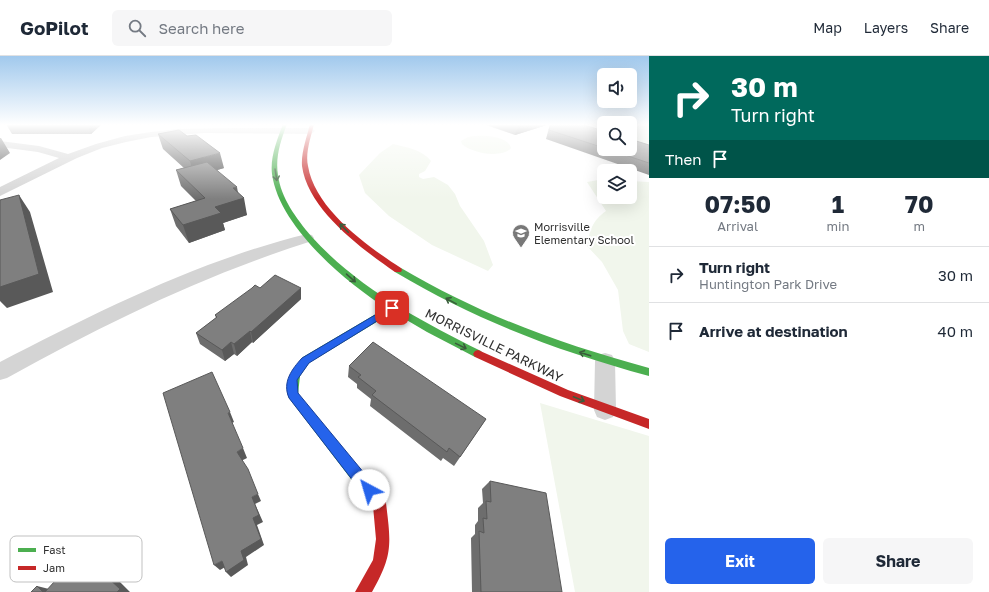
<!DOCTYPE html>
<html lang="en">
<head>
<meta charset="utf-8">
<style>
	body { margin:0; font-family:"Golos Text",sans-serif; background:#f6f6f7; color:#1f2937; height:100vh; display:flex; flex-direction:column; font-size:15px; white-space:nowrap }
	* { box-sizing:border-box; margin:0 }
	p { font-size:13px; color:#747a83 }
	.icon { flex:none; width:22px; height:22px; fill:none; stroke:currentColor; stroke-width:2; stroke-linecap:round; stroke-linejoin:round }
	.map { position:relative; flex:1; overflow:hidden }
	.drawer { display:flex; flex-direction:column; background:#fff; width:340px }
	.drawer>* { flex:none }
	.banner { background:#00695c; color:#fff; overflow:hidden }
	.buttons { position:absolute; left:597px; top:12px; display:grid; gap:8px }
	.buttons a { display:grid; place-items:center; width:40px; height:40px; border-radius:6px; background:#fff; box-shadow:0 4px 16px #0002; font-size:20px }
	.pin { position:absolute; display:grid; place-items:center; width:34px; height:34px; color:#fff; margin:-17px; border-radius:8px; box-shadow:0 2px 6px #0006 }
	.me { position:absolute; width:44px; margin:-22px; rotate:321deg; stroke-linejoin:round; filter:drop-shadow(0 0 3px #0008) }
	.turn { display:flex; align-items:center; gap:14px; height:84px; padding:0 16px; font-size:18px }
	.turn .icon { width:52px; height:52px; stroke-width:2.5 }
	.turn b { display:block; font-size:28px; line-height:34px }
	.then { display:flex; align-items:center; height:38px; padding:0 16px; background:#0003; gap:8px; font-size:15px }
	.eta { display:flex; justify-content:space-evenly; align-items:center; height:68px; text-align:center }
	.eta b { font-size:24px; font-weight:700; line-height:28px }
	.action { display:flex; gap:8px; margin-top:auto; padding:8px 16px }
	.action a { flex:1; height:46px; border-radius:6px; background:#2563eb; color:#fff; font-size:16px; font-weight:700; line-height:46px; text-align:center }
	.action a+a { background:#f6f6f7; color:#1f2937 }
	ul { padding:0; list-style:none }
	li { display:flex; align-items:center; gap:12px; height:56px; padding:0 16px; border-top:1px solid #e0e1e3 }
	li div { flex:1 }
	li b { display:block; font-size:15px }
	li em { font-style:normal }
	header { display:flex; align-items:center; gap:24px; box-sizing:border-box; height:56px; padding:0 20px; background:#fff; border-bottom:1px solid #e0e1e3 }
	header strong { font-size:19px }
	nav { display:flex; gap:22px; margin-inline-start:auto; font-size:14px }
	.search { width:280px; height:36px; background:#f6f6f7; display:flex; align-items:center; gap:10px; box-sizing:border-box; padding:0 14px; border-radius:6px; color:#747a83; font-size:15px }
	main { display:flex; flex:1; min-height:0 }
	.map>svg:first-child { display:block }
</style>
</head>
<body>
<header>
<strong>GoPilot</strong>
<div class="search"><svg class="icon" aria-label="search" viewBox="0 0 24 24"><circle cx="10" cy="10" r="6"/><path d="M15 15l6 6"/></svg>Search here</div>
<nav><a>Map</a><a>Layers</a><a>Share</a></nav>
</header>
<main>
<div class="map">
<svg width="649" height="536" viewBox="0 0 649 536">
	<rect width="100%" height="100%" fill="#fff"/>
	<!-- green -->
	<path fill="#f1f6ec" d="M 633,68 L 649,68 L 649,98 L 637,91 Z
		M 474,80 C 485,79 508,80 511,92 C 502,103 471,97 462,88 L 461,85 L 468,81 Z
		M 393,88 C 406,91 423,94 431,105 L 425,115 L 419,118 L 419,121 L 423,123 L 434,121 L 448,129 L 455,138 L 460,150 L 484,185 L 493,209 L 488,215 L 432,189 L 389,160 L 365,137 L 359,119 L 380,97 Z
		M 604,123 L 604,141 L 630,141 L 630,125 L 649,126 L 649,296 L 629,288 L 623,275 L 618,234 L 602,206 L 587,190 C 590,174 592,165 606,155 L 587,126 Z
		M 540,347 L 649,380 L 649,536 L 575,536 Z"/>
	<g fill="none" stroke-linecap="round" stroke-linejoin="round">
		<!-- street -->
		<path fill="#d4d4d4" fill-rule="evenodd" d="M 231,72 L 311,72 L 315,75 L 311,78 L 204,77 L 151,81 L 126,86 L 102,92 L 77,102 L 0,140 L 0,131 L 59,102 L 38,96 L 0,91 L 0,85 L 39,90 L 68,98 L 96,88 L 125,80 L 151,76 L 178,73 Z
			M 307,178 L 312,179 L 314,182 L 312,185 C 204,219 106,267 7,322 L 0,324 L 0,306 C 97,256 200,204 307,178 Z
			M 605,297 L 612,299 L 615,305 L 616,354 L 613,361 L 605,364 L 597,361 L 594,354 L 595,305 L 598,299 Z"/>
		<!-- fast -->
		<path fill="#4caf50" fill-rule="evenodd" d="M 283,68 L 287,68 C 281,84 275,101 278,119 C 281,142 296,162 311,180 C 358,232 419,264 481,295 L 483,298 L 481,301 L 475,301 L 427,276 L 393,256 L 309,307 L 300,320 L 298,338 L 374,430 L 375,435 L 374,440 L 369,441 L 364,440 L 289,342 C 283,328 294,312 303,301 L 386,252 C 344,225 279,170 272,118 C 270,101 277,84 283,68 Z
			M 395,212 L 401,212 C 481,259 560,288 649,312 L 649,320 C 558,295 477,265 395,216 L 394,214 Z"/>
		<!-- jam -->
		<path fill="#c62828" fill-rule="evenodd" d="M 310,68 L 314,68 C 311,81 305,97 308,110 C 315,153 367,190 401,212 L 402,214 L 401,216 L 395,216 C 362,193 308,154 302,110 C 301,96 307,81 310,68 Z
			M 478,294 L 568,334 L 649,363 L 649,373 L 560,340 L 475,301 L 473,298 L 475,295 Z
			M 369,429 C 376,432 383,440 386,447 C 391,488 393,499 372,536 L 355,536 L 373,504 L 376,483 L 373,450 L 363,435 L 364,430 Z"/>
	</g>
	<!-- wall -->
	<path fill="#6d6d6d" d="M 6,68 L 102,68 L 91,78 L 12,78 Z
		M 483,68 L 550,68 L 515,79 Z
		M 550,68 L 580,68 L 604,75 L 604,93 L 630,93 L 649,89 L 649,119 L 546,83 Z
		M 158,78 L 224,112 L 217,114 L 238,136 L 247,159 L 223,167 L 225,174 L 189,187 L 176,170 L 170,153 L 196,145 L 181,130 L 176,114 L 184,112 L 163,93 Z
		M 260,232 L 301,232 L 301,243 L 253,287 L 252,286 L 237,300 L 234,298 L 225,305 L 200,288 L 196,277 L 216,262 L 215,259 Z
		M 349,310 L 486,363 L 454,410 L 443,402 L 441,405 L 370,350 L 371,343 L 357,332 L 357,328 L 348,321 Z
		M 490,425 L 562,536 L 472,536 L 471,482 L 475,478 L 475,469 L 478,465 L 478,452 L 483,447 L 482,433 Z"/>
	<!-- shaded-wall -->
	<path fill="#595959" d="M 87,68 L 102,68 L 91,78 Z
		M 526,68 L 550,68 L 515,79 L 518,70 Z
		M 0,82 L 1,82 L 10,97 L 0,104 Z
		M 220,97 L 224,112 L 194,121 L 190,105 Z
		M 237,131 L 239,143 L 244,142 L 247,159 L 223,167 L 225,174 L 189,187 L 183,169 L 215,151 L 233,132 Z
		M 19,139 L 30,156 L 53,236 L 7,252 L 0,245 L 0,231 Z
		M 301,232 L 301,243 L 253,287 L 251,276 Z
		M 250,275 L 252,286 L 237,300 L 234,288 Z
		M 231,286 L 234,298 L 225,305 L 222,294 Z
		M 230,356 L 234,366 L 232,367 L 228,357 Z
		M 243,392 L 247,402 L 241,405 L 237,396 Z
		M 258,438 L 261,445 L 255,448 L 263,466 L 257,469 L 264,489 L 246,501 L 248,509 L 231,521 L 226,516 L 253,462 L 252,441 Z
		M 83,494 L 96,500 L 119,521 L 117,523 L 130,536 L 117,536 L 105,519 Z
		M 222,505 L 227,510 L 220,514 L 214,509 Z
		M 37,530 L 53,534 L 55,536 L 43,536 Z"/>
	<!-- building -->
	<path fill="#7f7f7f" stroke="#595959" d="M 511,68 L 526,68 L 518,70 Z
		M 551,68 L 580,68 L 604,75 L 604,92 L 549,74 Z
		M 179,74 L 187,80 L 196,79 L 220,97 L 190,105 L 158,78 Z
		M 630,83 L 649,89 L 649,107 L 607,93 L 630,93 Z
		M 207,106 L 237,131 L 233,132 L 244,142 L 215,151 L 221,157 L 183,169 L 170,153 L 205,142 L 176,114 Z
		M 19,139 L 39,218 L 0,231 L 0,144 Z
		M 275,219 L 301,232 L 251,276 L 250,275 L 234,288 L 231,286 L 222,294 L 196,277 L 217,261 L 215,259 L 252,232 L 255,229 L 260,232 Z
		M 373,286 L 486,363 L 460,401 L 449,392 L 447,396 L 372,339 L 376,335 L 358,321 L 361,319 L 349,310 Z
		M 212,316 L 230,356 L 228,357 L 243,392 L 237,396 L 248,413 L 258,438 L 252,441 L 259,459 L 253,462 L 261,483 L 241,495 L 244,504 L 226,516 L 222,505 L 214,509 L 163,337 Z
		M 490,425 L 546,437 L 562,536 L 481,536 L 479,475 L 484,477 L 483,462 L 487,463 L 486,445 L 491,446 Z
		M 83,494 L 107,517 L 105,519 L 120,533 L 117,536 L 45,536 Z
		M 37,530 L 43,536 L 31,536 Z"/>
	<!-- one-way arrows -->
	<defs><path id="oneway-shaft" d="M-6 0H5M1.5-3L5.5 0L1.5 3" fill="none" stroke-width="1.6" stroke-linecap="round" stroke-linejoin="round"/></defs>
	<g stroke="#3a5c3b">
		<use href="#oneway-shaft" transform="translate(276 119) rotate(81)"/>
		<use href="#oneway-shaft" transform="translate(344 172) rotate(-135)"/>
		<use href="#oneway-shaft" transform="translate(351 222) rotate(41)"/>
		<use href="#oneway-shaft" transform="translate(451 245) rotate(-151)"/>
		<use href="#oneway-shaft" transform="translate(461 290) rotate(26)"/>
		<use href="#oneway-shaft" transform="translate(585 298) rotate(-162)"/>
		<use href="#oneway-shaft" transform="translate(579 343) rotate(22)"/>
	</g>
	<!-- sky -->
	<linearGradient id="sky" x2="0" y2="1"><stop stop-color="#a1c9ed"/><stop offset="0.48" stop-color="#fff"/><stop offset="1" stop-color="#fff" stop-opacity="0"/></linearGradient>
	<rect width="649" height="143" fill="url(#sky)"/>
	<!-- route -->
	<path fill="#2563eb" stroke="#184099" d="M 392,249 L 395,250 L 396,252 L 395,254 L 309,307 L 297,324 L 298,337 L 374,429 L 376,434 L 374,439 L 369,441 L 364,439 L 289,342 C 282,326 292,313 302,302 Z"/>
	<!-- icons -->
	<defs>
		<symbol id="school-pin" viewBox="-11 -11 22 30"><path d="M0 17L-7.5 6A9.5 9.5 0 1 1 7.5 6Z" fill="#787878" stroke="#fff"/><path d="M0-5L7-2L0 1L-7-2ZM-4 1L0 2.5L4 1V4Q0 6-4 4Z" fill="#fff"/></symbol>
	</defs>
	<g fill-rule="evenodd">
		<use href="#school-pin" x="511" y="167" width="20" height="27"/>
	</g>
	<g text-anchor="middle" stroke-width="4" stroke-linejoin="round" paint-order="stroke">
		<!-- far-poi labels -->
		<g font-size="11" fill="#303030" stroke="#fff" text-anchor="start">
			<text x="534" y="175">Morrisville<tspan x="534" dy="13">Elementary School</tspan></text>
		</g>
		<!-- street labels -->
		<g font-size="13" fill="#303030" stroke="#fff">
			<text transform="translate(494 289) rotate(26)" y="5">MORRISVILLE PARKWAY</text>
		</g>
	</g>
	<!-- legend -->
	<rect x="10" y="480" width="132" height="46" rx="6" fill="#fff" stroke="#c1c1c1" stroke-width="1"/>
	<rect x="18" y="492" width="18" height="4" fill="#4caf50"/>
	<rect x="18" y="510" width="18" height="4" fill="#c62828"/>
	<g font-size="11" fill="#303030">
		<text x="43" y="498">Fast</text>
		<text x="43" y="516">Jam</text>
	</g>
</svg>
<div class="buttons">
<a><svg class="icon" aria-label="sound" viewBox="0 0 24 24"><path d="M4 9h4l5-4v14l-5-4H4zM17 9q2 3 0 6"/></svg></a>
<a><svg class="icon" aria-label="search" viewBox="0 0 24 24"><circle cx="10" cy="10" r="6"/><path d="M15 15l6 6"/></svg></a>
<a><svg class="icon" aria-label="layers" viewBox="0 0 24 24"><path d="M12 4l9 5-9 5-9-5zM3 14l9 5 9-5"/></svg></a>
</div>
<div class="pin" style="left:392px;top:252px;background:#d93025"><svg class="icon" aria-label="arrive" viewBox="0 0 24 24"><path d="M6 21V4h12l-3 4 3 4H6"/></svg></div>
<svg class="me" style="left:369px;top:434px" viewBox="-20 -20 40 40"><circle r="19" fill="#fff"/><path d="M0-13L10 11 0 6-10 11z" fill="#2563eb"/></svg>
</div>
<section class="drawer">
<div class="banner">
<div class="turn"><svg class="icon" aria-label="right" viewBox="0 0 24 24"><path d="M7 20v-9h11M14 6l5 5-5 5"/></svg><div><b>30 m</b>Turn right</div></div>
<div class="then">Then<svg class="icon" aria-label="arrive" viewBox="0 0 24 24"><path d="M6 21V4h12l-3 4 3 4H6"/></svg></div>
</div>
<div class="eta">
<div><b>07:50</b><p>Arrival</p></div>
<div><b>1</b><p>min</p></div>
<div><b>70</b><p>m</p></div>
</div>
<ul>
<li><svg class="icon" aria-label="right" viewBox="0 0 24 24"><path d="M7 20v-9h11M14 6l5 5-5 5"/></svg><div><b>Turn right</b><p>Huntington Park Drive</p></div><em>30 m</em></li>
<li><svg class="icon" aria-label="arrive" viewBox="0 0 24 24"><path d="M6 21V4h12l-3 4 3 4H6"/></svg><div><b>Arrive at destination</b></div><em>40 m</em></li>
</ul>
<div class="action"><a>Exit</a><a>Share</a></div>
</section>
</main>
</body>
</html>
